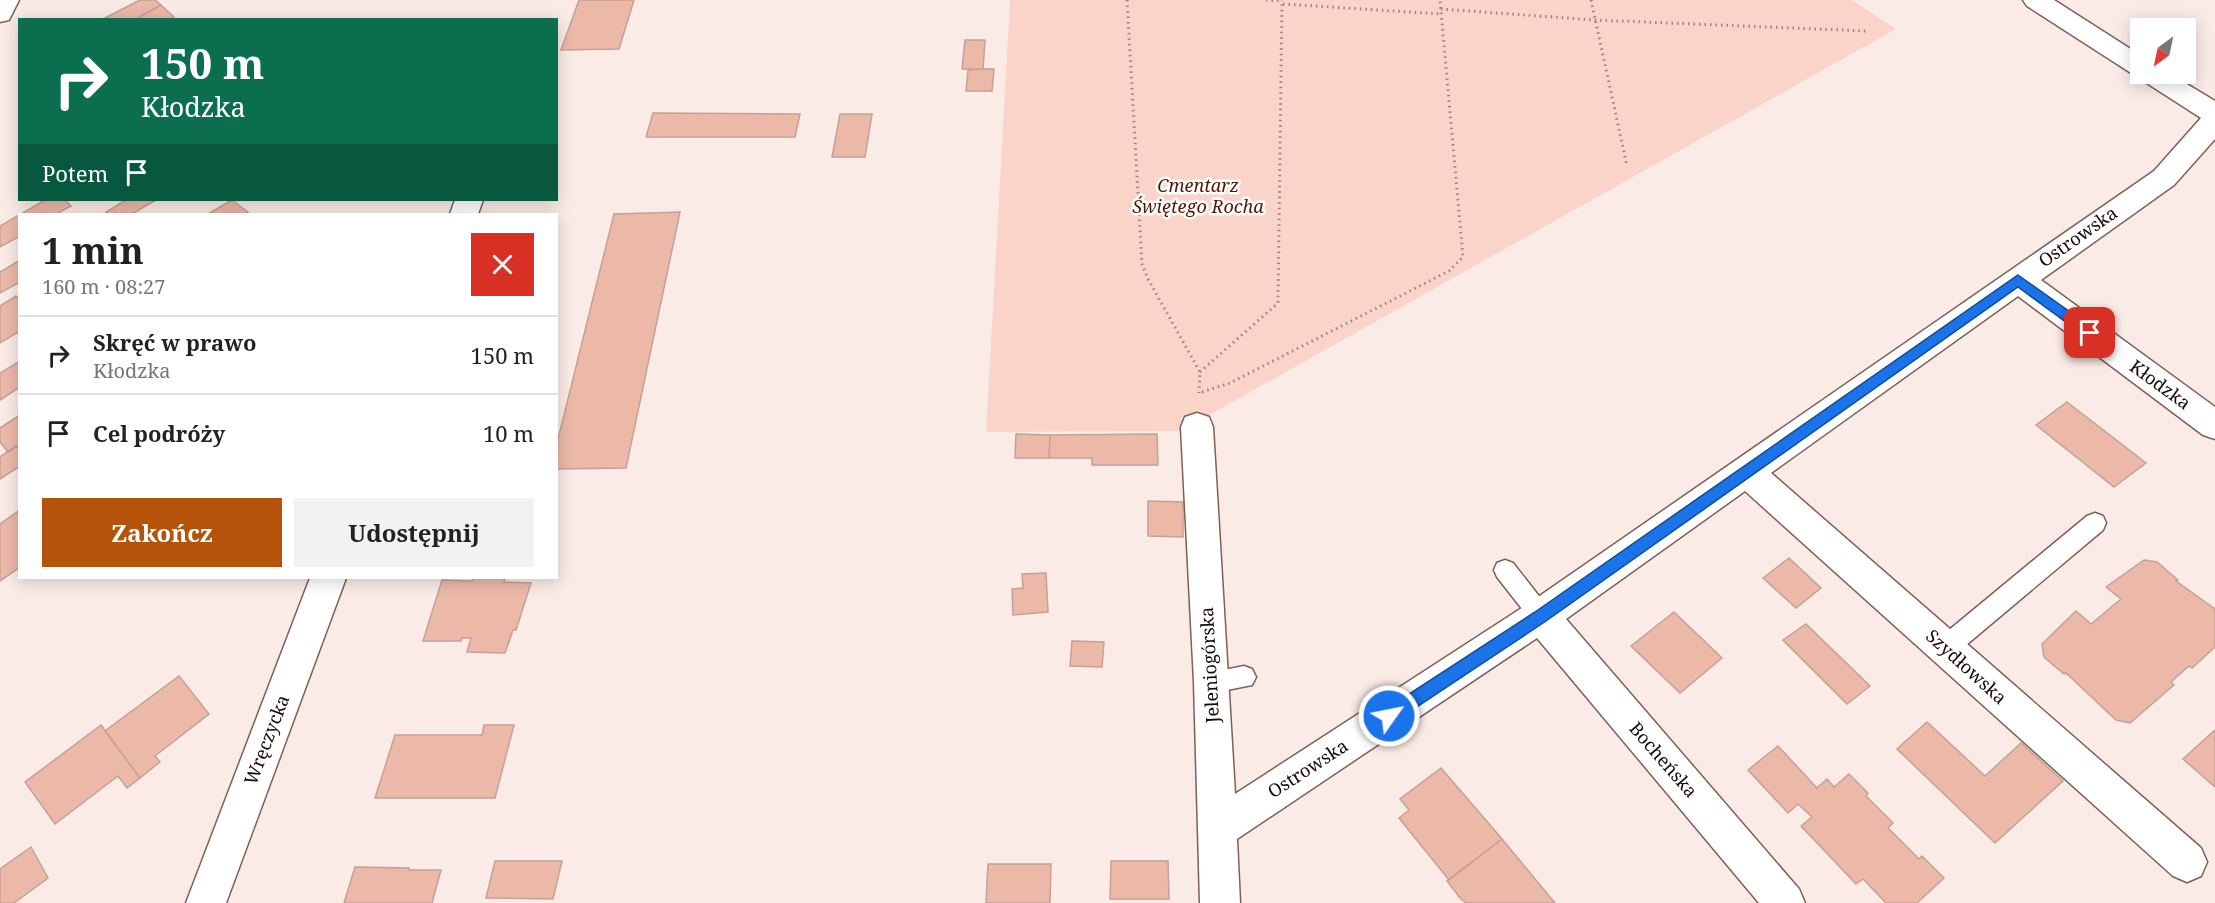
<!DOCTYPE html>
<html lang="pl">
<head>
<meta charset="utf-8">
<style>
	body { margin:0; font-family:"Noto Serif",serif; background:#f2f2f2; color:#222; height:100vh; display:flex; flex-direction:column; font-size:22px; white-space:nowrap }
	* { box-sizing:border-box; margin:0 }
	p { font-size:20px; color:#767676 }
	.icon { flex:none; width:33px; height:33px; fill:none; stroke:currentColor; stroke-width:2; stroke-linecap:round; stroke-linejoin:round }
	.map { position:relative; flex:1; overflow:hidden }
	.details { position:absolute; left:18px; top:213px; width:540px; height:366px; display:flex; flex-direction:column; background:#fff; border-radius:0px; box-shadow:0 3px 15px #0003 }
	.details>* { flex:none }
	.banner { position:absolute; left:18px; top:18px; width:540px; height:183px; border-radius:0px; box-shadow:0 3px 15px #0003; background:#0b6e4f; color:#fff; overflow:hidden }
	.needle { width:39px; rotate:213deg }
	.fabs { position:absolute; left:2130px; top:18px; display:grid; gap:12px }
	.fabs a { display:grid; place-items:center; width:66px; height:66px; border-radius:0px; background:#fff; box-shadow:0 3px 15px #0003; font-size:30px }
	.pin { position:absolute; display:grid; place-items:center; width:51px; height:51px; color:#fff; margin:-26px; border-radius:12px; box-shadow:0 3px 9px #0006 }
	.me { position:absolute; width:66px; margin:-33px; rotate:57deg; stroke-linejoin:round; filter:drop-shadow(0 0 4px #0008) }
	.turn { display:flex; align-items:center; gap:21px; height:126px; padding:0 24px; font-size:27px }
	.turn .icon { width:78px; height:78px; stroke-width:2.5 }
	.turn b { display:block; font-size:42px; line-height:51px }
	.then { display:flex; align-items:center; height:57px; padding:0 24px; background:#0003; gap:12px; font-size:22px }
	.round { display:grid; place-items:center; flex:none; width:63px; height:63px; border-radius:0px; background:#f2f2f2 }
	.headline { display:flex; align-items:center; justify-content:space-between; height:102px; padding:0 24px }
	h1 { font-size:36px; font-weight:700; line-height:45px }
	.primary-button { display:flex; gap:12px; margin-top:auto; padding:12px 24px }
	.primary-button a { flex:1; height:69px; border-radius:0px; background:#b45309; color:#fff; font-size:24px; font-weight:700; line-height:69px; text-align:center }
	.primary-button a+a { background:#f2f2f2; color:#222 }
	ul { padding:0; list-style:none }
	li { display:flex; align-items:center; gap:18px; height:78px; padding:0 24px; border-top:2px solid #e0e0e0 }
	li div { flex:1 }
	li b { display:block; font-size:22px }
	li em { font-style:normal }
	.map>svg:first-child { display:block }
</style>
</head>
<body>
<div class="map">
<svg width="2215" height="903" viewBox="0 0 2215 903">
	<rect width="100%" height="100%" fill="#fbebe6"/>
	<!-- green -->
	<path fill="#fad4c8" d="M 1010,0 L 1852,0 L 1896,29 L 1181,431 L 986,432 Z"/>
	<!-- building -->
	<path fill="#ecb8a8" stroke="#c5a195" stroke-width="1.5" d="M 140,0 L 155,0 L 161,5 L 134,20 L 101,20 Z
		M 579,0 L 634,0 L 619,49 L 561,50 Z
		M 161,5 L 174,17 L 168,20 L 134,20 Z
		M 965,40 L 985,40 L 983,69 L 962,69 Z
		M 983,69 L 994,69 L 992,91 L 966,91 L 968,70 Z
		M 653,113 L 800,114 L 795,137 L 646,137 Z
		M 840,114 L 872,114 L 865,157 L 832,157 Z
		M 45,200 L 65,200 L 71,206 L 56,214 L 20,214 L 20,236 L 0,247 L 0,226 Z
		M 126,200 L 156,200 L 132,214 L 109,214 L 106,212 Z
		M 232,200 L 248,212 L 244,214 L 208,214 Z
		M 680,212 L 626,468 L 556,469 L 556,447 L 614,214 Z
		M 20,260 L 20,282 L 0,293 L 0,272 Z
		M 16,296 L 20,300 L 20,331 L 0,343 L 0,306 Z
		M 20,361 L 20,387 L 0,400 L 0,373 Z
		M 2067,402 L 2146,463 L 2114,487 L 2036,425 Z
		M 20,415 L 20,444 L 8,452 L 0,442 L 0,428 Z
		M 1016,434 L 1050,435 L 1049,458 L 1015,458 Z
		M 1157,434 L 1158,465 L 1092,465 L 1092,458 L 1049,458 L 1050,435 Z
		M 16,446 L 20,450 L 20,466 L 0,479 L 0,457 Z
		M 1148,501 L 1183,502 L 1183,537 L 1148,536 Z
		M 20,510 L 20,567 L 0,581 L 0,524 Z
		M 1789,558 L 1821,588 L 1796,608 L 1763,578 Z
		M 2144,560 L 2157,562 L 2178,580 L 2176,581 L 2215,609 L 2215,647 L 2192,668 L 2189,666 L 2171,682 L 2174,685 L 2130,723 L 2116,720 L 2066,673 L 2064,674 L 2044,657 L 2042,644 L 2076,611 L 2091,624 L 2121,599 L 2106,587 Z
		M 1046,573 L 1048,612 L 1013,615 L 1012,589 L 1023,588 L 1022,574 Z
		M 473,578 L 505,578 L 504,582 L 531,583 L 516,630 L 513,630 L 505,653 L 467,652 L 471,638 L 462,638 L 461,641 L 423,641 L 442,580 L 472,581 Z
		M 1674,612 L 1722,658 L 1680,693 L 1631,646 Z
		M 1806,624 L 1870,686 L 1847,704 L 1783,640 Z
		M 1072,641 L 1104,642 L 1102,667 L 1070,666 Z
		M 179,676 L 209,714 L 155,756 L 160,762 L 140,778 L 105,731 Z
		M 1927,722 L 1985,776 L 2021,743 L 2063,781 L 1995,843 L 1897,749 Z
		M 101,725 L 140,778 L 127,788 L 118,776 L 55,824 L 25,782 Z
		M 484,725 L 514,725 L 495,798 L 375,798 L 395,735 L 482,735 Z
		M 2215,730 L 2215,787 L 2183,759 Z
		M 1778,746 L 1817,788 L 1827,779 L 1834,787 L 1849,774 L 1868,793 L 1866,796 L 1893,823 L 1888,828 L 1919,859 L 1922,856 L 1944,878 L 1917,903 L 1886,903 L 1863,879 L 1856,884 L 1801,826 L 1812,817 L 1798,804 L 1788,813 L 1748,770 Z
		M 1441,768 L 1502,839 L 1449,880 L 1399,818 L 1409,810 L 1400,799 Z
		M 1502,839 L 1555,903 L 1466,903 L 1460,898 L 1447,881 Z
		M 31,847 L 48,878 L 14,903 L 0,903 L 0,869 Z
		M 495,861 L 562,861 L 553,899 L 486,898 Z
		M 1111,861 L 1168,861 L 1169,899 L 1110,899 Z
		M 988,864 L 1051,864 L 1050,903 L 986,903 Z
		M 355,867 L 409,868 L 409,870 L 441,870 L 432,903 L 344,903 Z"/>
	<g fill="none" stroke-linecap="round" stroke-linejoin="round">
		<defs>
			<path id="lane" d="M 2095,513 L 2103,516 L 2106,523 L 2103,530 L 1953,656 L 1945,659 L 1937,656 L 1933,648 L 1937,640 L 2087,516 Z
				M 1505,560 L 1513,563 L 1549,609 L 1552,616 L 1549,623 L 1541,626 L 1533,623 L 1497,577 L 1494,570 L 1497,563 Z
				M 1244,666 L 1252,669 L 1256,677 L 1252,685 L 1212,693 L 1204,690 L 1200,682 L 1204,674 Z"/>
			<path id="street" d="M 2023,0 L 2054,0 L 2140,55 L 2140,74 L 2170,74 L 2215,101 L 2215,139 L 2174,185 L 2041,280 L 2215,407 L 2215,439 L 2203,435 L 2018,296 L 1771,473 L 2201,848 L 2207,862 L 2201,876 L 2187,882 L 2173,876 L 1745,491 L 1566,619 L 1799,889 L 1805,903 L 1759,903 L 1537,638 L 1237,839 L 1240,903 L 1200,903 L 1194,682 L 1181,427 L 1185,417 L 1197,413 L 1209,417 L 1213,427 L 1235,794 L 1528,604 L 2154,171 L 2201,118 L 2142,80 L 2139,76 L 2131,73 L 2027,6 Z
				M 455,200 L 483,200 L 478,214 L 450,214 Z
				M 310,578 L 346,578 L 226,903 L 186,903 Z"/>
			<path id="secondary" d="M 0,0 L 19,0 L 9,20 L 0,22 Z"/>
		</defs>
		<!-- lane casing -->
		<use href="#lane" stroke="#805f54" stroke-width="3"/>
		<!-- street casing -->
		<use href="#street" stroke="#805f54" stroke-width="3"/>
		<!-- secondary casing -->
		<use href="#secondary" stroke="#805f54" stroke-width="3"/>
		<!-- path -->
		<path stroke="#968883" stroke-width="3" stroke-dasharray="1.5 4" stroke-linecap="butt" d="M 1127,0 L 1142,264 L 1148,279 L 1200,372 L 1199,393
			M 1266,0 L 1282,1
			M 1591,0 L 1627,166
			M 1283,4 L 1441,14
			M 1441,9 L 1595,20 L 1866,31
			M 1200,372 L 1278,303 L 1282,0
			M 1202,392 L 1230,383 L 1449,271 L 1463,257 L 1440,0"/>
		<!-- lane -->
		<use href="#lane" fill="#fff" fill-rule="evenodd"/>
		<!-- street -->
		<use href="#street" fill="#fff" fill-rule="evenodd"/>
		<!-- secondary -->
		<use href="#secondary" fill="#fff" fill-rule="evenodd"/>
	</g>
	<!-- route -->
	<path fill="#1a73e8" stroke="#114b97" stroke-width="1.5" d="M 2018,275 L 2094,329 L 2096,333 L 2094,336 L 2085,336 L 2018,287 L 1546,621 L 1394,722 L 1389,724 L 1383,722 L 1381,716 L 1383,711 L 1535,612 Z"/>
	<g text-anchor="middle" stroke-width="5" stroke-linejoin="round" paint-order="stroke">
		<!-- park labels -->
		<g font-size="18" font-style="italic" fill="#521601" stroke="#fff">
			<text x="1198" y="192">Cmentarz<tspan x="1198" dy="21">Świętego Rocha</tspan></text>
		</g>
		<!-- street labels -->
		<g font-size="18" fill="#160a07" stroke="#fff">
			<text transform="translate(2078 237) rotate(-35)" y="6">Ostrowska</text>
			<text transform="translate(2160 385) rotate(36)" y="6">Kłodzka</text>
			<text transform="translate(1210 665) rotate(-93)" y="6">Jeleniogórska</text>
			<text transform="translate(1966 667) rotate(42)" y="6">Szydłowska</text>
			<text transform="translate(267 740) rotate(-69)" y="6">Wręczycka</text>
			<text transform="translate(1663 760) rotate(49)" y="6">Bocheńska</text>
			<text transform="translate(1308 769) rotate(-33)" y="6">Ostrowska</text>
		</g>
	</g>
</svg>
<div class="fabs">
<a><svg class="needle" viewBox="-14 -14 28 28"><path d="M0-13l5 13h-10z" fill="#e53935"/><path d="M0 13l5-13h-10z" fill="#767676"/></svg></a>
</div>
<div class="pin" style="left:2090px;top:333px;background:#d93025"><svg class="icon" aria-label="arrive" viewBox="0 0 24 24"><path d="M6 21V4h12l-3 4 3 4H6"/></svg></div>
<svg class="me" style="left:1389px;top:716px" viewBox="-20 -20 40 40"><circle r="17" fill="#1a73e8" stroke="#fff" stroke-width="3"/><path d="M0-11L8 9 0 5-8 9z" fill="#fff"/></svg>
<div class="banner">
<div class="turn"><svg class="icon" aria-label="right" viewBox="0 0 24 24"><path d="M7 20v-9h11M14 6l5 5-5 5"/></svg><div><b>150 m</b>Kłodzka</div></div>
<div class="then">Potem<svg class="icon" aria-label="arrive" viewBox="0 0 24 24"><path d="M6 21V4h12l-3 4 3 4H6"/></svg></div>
</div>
<section class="details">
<div class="headline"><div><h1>1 min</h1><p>160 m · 08:27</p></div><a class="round" style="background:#d93025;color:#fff"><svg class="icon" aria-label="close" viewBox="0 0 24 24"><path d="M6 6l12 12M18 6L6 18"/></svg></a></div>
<ul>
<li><svg class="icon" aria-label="right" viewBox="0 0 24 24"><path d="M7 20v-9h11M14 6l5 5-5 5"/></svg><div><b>Skręć w prawo</b><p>Kłodzka</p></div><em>150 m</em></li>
<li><svg class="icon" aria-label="arrive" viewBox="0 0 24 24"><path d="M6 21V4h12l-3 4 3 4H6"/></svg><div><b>Cel podróży</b></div><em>10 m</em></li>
</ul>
<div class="primary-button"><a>Zakończ</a><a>Udostępnij</a></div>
</section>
</div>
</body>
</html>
